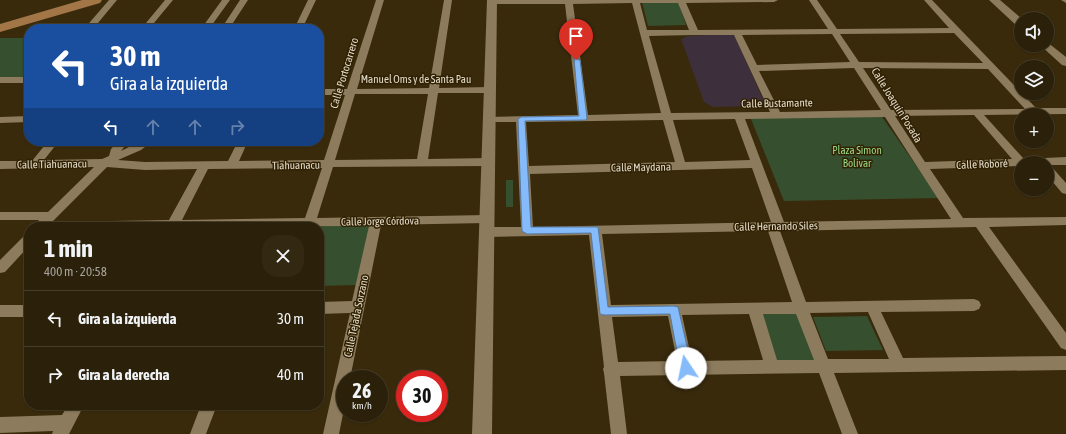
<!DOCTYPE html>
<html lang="es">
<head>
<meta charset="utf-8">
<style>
	body { margin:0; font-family:"Asap Condensed",sans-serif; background:#332812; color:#f1f3f6; height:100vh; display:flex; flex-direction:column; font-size:15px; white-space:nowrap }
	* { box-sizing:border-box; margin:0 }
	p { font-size:13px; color:#a6a39c }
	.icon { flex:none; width:22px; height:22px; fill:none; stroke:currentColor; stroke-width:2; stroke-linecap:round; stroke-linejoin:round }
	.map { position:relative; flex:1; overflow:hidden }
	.sheet { position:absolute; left:24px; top:222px; width:300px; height:188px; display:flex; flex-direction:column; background:#2b2009; border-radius:16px; box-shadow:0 1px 3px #0004,0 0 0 1px #473e2a }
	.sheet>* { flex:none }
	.top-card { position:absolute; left:24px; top:24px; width:300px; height:122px; border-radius:16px; box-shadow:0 1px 3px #0004,0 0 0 1px #473e2a; background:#1a4fa0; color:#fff; overflow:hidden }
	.buttons { position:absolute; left:1014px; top:12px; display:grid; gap:8px }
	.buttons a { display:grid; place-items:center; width:40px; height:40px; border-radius:50%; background:#2b2009; box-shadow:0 1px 3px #0004,0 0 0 1px #473e2a; font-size:20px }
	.speed { position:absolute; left:336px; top:370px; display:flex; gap:8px; font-size:20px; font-weight:700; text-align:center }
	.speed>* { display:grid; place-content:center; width:52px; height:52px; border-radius:50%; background:#2b2009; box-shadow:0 1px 3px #0004,0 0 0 1px #473e2a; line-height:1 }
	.speed small { font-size:10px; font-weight:400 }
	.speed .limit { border:6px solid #d22; background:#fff; color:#111 }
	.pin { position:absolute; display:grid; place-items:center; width:34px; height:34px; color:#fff; margin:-41px -17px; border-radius:50% 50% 50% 0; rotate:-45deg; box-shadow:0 0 4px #0007 }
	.pin .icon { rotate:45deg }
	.me { position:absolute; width:44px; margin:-22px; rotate:349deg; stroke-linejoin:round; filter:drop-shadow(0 0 3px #0008) }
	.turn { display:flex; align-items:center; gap:14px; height:84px; padding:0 20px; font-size:18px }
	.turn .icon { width:52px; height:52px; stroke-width:2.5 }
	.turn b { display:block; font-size:28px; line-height:34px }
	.lanes { display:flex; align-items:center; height:38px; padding:0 20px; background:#0003; justify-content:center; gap:20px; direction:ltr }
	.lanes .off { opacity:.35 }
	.round { display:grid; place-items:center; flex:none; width:42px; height:42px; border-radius:16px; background:#332812 }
	.summary { display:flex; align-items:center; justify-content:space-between; height:68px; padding:0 20px }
	h1 { font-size:24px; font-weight:700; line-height:30px }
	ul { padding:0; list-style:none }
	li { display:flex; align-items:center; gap:12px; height:56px; padding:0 20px; border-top:1px solid #473e2a }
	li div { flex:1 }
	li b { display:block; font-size:15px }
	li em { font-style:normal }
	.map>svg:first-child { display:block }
</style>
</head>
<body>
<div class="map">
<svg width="1066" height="434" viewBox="0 0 1066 434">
	<rect width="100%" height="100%" fill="#392a0c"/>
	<!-- commercial -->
	<path fill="#3e2f3c" d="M 727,34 L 735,36 L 765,104 L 760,106 L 713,107 L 704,102 L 681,39 L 688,36 Z"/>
	<!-- green -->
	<path fill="#364f2e" d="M 678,1 L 686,25 L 648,26 L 642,2 Z
		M 0,38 L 29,38 L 29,78 L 0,77 Z
		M 749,114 L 880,114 L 939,198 L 784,201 Z
		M 506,180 L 513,180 L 513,207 L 506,207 Z
		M 372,218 L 357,285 L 319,286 L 319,227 L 184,227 L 187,221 Z
		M 757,311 L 800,311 L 820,364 L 774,364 Z
		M 867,316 L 883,350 L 826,351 L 813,317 Z"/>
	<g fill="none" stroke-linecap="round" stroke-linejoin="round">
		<!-- minor -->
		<path fill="#8c7b5c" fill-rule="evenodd" d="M 109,0 L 117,0 L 93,29 L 84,29 Z
			M 165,0 L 173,0 L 149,29 L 141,29 Z
			M 222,0 L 230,0 L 209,29 L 201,29 Z
			M 240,0 L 248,0 L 229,29 L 221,29 Z
			M 308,0 L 316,0 L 302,29 L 294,29 Z
			M 376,0 L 384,0 L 357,89 L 429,88 L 444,0 L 452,0 L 439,88 L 490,87 L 495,90 L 490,93 L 438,93 L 428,159 L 488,158 L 492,159 L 493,162 L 492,165 L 488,166 L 333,167 L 317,218 L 487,215 L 491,216 L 493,219 L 491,222 L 487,223 L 381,225 L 350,379 L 345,379 L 345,404 L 339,434 L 323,434 L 350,313 L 319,314 L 319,302 L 352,301 L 369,226 L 51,227 L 53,224 L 57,222 L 169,220 L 197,169 L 145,170 L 107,167 L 47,227 L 34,227 L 39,220 L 0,220 L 0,212 L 48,212 L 94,167 L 0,169 L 0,161 L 32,161 L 48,141 L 59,141 L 44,160 L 102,159 L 109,156 L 111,149 L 118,141 L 129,141 L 121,151 L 141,141 L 153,141 L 141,150 L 118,160 L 145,162 L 228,161 L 238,141 L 248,141 L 239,161 L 324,160 L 345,95 L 319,95 L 319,89 L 347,89 ZM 355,94 L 428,94 L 417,159 L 335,160 ZM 322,168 L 305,218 L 182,220 L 208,169 Z
			M 489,0 L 778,0 L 774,2 L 686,3 L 698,30 L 828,29 L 809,0 L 817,0 L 837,29 L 949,28 L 924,0 L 932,0 L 1036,108 L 1066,108 L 1066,114 L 984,115 L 1024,159 L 1066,157 L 1066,165 L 1050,165 L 1066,183 L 1066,194 L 1062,193 L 1047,175 L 1047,163 L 1021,163 L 1021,166 L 930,169 L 963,218 L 1066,217 L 1066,225 L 989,227 L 1066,333 L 1066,350 L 1061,348 L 976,227 L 780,231 L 806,302 L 974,299 L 979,301 L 981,305 L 979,309 L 974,311 L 881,312 L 903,358 L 1066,356 L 1066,370 L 834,373 L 858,434 L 842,434 L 819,373 L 620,376 L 627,434 L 611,434 L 604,373 L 603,369 L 604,367 L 589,235 L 486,237 L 482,235 L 480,232 L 482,229 L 486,227 L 521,227 L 516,122 L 489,122 L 485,121 L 484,119 L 485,117 L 578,115 L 565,4 L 492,4 L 488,2 ZM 632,3 L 661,113 L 588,115 L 573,4 ZM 640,3 L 678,3 L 689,30 L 647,30 ZM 954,33 L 983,63 L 859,62 L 840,34 ZM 832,34 L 850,62 L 757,65 L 742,35 ZM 693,35 L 734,35 L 770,112 L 671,113 L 649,36 ZM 854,68 L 881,110 L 780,112 L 759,71 ZM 863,68 L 988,69 L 1025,109 L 891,110 ZM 974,115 L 1012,159 L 925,162 L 895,116 ZM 885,117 L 951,219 L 784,222 L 745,119 ZM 735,119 L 750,160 L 685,162 L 673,120 ZM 663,120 L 675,162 L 529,166 L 526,122 ZM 752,168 L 771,222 L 533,227 L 530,174 ZM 768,231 L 792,302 L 611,305 L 602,234 ZM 868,312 L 889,359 L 828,359 L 810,313 ZM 749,314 L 763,360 L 692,361 L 682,315 ZM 763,314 L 796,314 L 814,360 L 777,360 ZM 668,316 L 677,361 L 618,362 L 612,317 Z
			M 1061,0 L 1066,0 L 1066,3 Z
			M 0,77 L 29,77 L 29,83 L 0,83 Z
			M 29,116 L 29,122 L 0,123 L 0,117 Z
			M 29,233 L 29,246 L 5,272 L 0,273 L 0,260 L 25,235 Z
			M 0,305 L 29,305 L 29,317 L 0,317 Z
			M 68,405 L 84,405 L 69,434 L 52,434 L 53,431 L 0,433 L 0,417 L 62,415 Z
			M 201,405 L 217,405 L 206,434 L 190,434 Z"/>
		<!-- tertiary -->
		<path fill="#8c7b5c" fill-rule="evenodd" d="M 487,0 L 497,0 L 492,434 L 472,434 Z
			M 989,0 L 1000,0 L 1022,19 L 1021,27 L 1017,26 Z
			M 1047,42 L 1066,57 L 1066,66 L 1062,65 L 1040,45 L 1047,45 Z"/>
		<!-- primary -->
		<path fill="#a37648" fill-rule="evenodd" d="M 82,0 L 102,0 L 100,3 L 0,32 L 0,24 Z"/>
	</g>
	<!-- route -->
	<path fill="#85bbfb" stroke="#567aa3" d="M 574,58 L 580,60 L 587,118 L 586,120 L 525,121 L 531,227 L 598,227 L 608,307 L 674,306 L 678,307 L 692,368 L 690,372 L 686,373 L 682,372 L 680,368 L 670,314 L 604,315 L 600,314 L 591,233 L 527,234 L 522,231 L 518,119 L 521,117 L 579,116 Z"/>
	<g text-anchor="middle" stroke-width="3" stroke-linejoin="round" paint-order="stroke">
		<!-- street labels -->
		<g font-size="11" fill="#e3dac9" stroke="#2f2102">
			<text transform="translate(344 73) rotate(-73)" y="4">Calle Portocarrero</text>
			<text x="416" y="83">Manuel Oms y de Santa Pau</text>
			<text transform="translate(777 103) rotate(-1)" y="4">Calle Bustamante</text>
			<text transform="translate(897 105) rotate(58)" y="4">Calle Joaquin Posada</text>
			<text transform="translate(52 164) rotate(-1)" y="4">Calle Tiahuanacu</text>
			<text transform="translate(982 164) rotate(-2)" y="4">Calle Roboré</text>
			<text transform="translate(296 165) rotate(-1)" y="4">Tiahuanacu</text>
			<text transform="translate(641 167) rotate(-1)" y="4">Calle Maydana</text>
			<text transform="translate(380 221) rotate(-1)" y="4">Calle Jorge Córdova</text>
			<text transform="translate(776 226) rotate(-1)" y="4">Calle Hernando Siles</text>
			<text transform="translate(356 316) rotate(-78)" y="4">Calle Tejada Sorzano</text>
		</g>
		<!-- park labels -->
		<g font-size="11" fill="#99d785" stroke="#2f2102">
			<text x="857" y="154">Plaza Simon<tspan x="857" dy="13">Bolivar</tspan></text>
		</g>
	</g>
</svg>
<div class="buttons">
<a><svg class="icon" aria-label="sound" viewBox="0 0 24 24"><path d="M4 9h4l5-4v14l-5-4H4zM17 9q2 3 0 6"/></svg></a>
<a><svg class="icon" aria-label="layers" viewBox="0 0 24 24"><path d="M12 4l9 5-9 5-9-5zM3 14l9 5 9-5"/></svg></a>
<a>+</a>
<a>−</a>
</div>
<div class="speed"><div>26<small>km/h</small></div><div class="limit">30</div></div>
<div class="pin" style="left:576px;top:60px;background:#d93025"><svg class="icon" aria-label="arrive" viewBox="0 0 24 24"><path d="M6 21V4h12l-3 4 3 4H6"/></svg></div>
<svg class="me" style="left:686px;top:368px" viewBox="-20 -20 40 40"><circle r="19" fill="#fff"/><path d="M0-13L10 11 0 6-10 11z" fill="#85bbfb"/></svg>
<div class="top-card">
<div class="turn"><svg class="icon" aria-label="left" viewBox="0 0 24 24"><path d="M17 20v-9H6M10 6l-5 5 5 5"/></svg><div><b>30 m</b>Gira a la izquierda</div></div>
<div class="lanes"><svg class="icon" aria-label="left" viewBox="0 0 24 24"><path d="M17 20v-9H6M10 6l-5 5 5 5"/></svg><svg class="icon off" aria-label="ahead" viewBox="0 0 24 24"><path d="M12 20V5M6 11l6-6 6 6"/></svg><svg class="icon off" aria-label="ahead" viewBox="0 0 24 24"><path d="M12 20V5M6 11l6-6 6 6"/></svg><svg class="icon off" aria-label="right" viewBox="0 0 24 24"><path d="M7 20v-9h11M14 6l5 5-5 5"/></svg></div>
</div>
<section class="sheet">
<div class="summary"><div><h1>1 min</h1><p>400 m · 20:58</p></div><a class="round"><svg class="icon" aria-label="close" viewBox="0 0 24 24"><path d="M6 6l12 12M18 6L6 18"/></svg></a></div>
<ul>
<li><svg class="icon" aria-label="left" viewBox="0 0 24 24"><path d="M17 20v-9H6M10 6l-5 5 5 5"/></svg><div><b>Gira a la izquierda</b></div><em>30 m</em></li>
<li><svg class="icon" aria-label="right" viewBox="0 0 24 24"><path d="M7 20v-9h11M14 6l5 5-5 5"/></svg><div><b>Gira a la derecha</b></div><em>40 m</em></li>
</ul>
</section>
</div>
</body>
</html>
